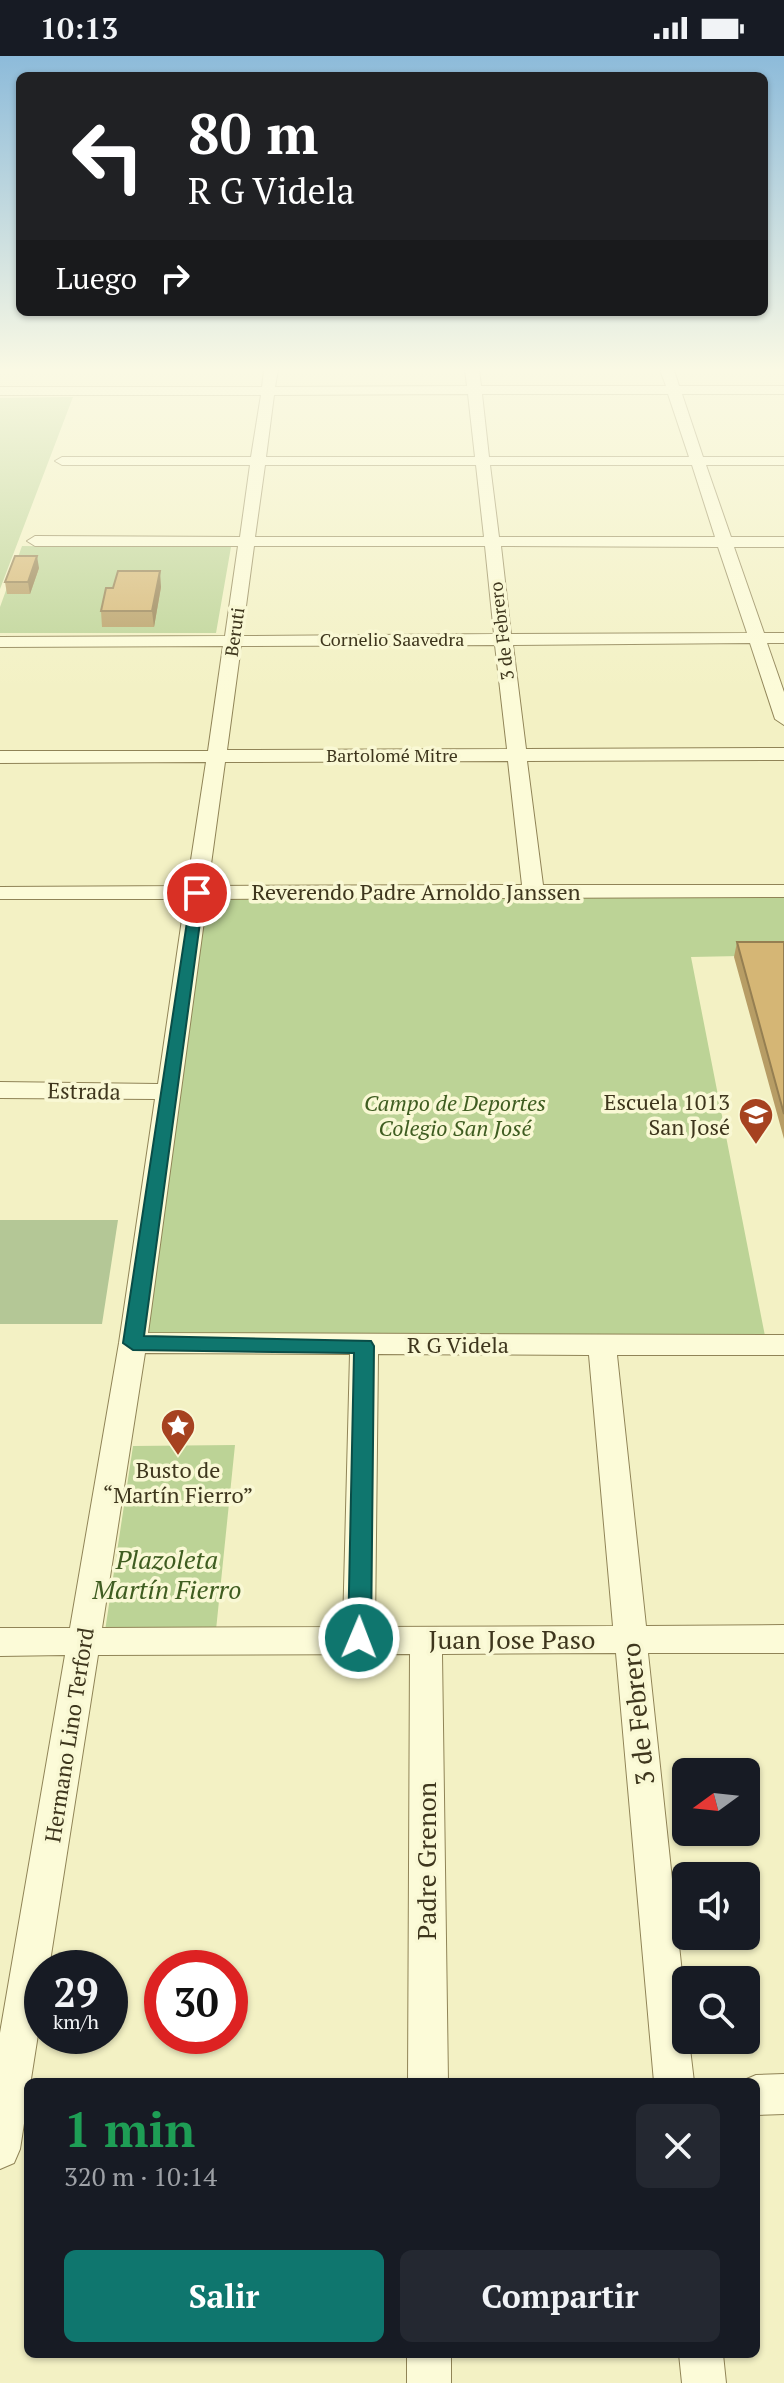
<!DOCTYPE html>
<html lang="es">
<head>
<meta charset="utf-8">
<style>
	body { margin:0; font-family:"PT Serif",serif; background:#242831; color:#f1f3f6; height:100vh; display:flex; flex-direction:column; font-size:30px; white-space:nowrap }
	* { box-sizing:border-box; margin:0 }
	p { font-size:26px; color:#9ea1a6 }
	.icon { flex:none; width:44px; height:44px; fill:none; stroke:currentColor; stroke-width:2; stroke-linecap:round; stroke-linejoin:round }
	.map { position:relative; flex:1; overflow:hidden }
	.details { position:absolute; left:24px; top:2022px; width:736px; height:280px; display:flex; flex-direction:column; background:#171b24; border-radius:12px; box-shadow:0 2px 6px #0004 }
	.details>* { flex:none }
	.banner { position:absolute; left:16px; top:16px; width:752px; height:244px; border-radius:12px; box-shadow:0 2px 6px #0004; background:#202124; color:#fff; overflow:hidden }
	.needle { width:52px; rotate:255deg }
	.fabs { position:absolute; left:672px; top:1702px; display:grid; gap:16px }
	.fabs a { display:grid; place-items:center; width:88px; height:88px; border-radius:12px; background:#171b24; box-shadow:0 2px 6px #0004; font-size:40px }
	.speed { position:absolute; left:24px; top:1894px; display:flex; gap:16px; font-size:40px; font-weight:700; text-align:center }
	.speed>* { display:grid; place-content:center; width:104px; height:104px; border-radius:50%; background:#171b24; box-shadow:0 2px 6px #0004; line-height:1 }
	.speed small { font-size:20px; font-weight:400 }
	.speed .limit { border:12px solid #d22; background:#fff; color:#111 }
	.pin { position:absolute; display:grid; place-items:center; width:68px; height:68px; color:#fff; margin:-34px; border:4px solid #fff; border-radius:50%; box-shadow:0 2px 8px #0007 }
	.me { position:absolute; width:88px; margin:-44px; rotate:1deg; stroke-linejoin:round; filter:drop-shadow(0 0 6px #0008) }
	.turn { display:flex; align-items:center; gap:28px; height:168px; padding:0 40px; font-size:36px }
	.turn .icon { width:104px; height:104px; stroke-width:2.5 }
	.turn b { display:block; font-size:56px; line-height:68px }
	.then { display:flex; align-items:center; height:76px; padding:0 40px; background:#0003; gap:16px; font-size:30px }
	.round { display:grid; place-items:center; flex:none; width:84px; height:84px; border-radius:12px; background:#242831 }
	.headline { display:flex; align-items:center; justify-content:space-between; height:136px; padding:0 40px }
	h1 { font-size:48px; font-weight:600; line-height:60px; color:#1e9e55 }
	.primary-button { display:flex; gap:16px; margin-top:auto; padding:16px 40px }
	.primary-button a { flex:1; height:92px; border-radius:12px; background:#0f766e; color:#fff; font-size:32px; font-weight:600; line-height:92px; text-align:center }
	.primary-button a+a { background:#242831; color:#f1f3f6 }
	.status { display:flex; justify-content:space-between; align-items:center; height:56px; padding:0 40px; background:#171b24; direction:ltr }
	.status svg { height:22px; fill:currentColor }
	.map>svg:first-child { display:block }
</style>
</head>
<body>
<div class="status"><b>10:13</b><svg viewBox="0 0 49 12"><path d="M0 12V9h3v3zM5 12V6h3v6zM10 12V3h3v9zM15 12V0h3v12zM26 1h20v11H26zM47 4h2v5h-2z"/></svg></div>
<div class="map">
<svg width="784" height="2327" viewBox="0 0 784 2327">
	<rect width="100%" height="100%" fill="#f3f1c4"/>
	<!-- green -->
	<path fill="#bcd396" d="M 73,341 L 0,533 L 0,342 Z
		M 22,490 L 231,491 L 216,577 L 0,577 L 0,551 Z
		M 784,835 L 784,899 L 691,901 L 765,1280 L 133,1287 L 197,837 Z
		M 235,1389 L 216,1574 L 105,1575 L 133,1390 Z"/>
	<!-- cemetery -->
	<path fill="#b4c796" d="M 0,1164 L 118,1164 L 102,1268 L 0,1268 Z"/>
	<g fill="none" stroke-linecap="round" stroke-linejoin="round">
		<defs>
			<path id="minor" d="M 264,314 L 278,314 L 275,331 L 467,330 L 465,314 L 479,314 L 481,330 L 666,330 L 660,314 L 674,314 L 679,330 L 784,330 L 784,338 L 682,338 L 703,401 L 784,401 L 784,409 L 706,409 L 731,481 L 784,481 L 784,491 L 734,491 L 764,577 L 784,577 L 784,587 L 767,587 L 784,636 L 784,669 L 775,663 L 750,587 L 513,589 L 526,693 L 784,692 L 784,704 L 527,705 L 543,829 L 784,829 L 784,841 L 207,843 L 148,1277 L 784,1279 L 784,1299 L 617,1299 L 646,1570 L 784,1569 L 784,1597 L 648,1597 L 686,1955 L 686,1984 L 689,1984 L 694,2026 L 654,2026 L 616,1597 L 442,1598 L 448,2026 L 408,2026 L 410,1598 L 98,1599 L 49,1912 L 42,1912 L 42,1953 L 20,2093 L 14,2107 L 0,2113 L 0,1977 L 65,1599 L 0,1600 L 0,1572 L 70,1572 L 119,1287 L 155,1043 L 0,1042 L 0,1026 L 158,1028 L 185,843 L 0,843 L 0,831 L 187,830 L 206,706 L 0,707 L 0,695 L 208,695 L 223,590 L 0,591 L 0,581 L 225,580 L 238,490 L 35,490 L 27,485 L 35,480 L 240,481 L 250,409 L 62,409 L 55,405 L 62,401 L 251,401 L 261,339 L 0,339 L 0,331 L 262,331 ZM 468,338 L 475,401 L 266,401 L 274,339 ZM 482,338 L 668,338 L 689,401 L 489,401 ZM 265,409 L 476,409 L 484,481 L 255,481 ZM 490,409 L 692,409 L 715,481 L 499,481 ZM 254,490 L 485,490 L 494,578 L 242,580 ZM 501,490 L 718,491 L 747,577 L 511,578 ZM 495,589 L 507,693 L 227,694 L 241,590 ZM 508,705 L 522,829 L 208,830 L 225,706 ZM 145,1297 L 350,1298 L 343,1571 L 102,1572 ZM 378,1298 L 589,1299 L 613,1570 L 375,1571 Z
				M 784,2018 L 784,2058 L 756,2059 L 756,2026 L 742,2025 L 756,2019 Z
				M 407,2298 L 451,2298 L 451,2327 L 407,2327 Z
				M 679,2298 L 723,2298 L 726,2327 L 682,2327 Z"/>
		</defs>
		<!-- minor casing -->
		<use href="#minor" stroke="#908457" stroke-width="2"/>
		<!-- minor -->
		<use href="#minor" fill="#fcfbd8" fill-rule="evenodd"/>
	</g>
	<!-- wall -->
	<path fill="#b79d65" d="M 39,512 L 30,538 L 7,538 L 5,526 Z
		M 161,531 L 154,571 L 102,571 L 101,555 Z
		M 737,886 L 784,886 L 784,1083 L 734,901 Z"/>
	<!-- shaded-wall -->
	<path fill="#957f52" d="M 37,500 L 39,512 L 30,538 L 28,526 Z
		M 160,515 L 161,531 L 154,571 L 152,555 Z"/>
	<!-- building -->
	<path fill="#d5b675" stroke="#957f52" stroke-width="2" d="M 15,500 L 37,500 L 28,526 L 5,526 Z
		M 118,515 L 160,515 L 152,555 L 101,555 L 106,532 L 113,532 Z
		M 737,886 L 784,886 L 784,1058 Z"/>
	<!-- sky -->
	<linearGradient id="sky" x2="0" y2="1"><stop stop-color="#8dbbda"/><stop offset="0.49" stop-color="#faf9e4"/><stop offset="1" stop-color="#faf9e4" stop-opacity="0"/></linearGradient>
	<rect width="784" height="640" fill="url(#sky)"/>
	<!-- route -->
	<path fill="#0f766e" stroke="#0a4d48" stroke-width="2" d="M 192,833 L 204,837 L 144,1280 L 371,1285 L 374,1290 L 371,1582 L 367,1589 L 359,1592 L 351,1589 L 348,1582 L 354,1297 L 133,1294 L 123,1287 Z"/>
	<!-- icons -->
	<defs>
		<symbol id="school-pin" viewBox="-11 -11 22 30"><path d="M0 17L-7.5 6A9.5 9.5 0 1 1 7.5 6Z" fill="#a64220" stroke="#f9f8d4"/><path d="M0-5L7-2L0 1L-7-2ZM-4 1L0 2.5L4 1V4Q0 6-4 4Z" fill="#fff"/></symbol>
		<symbol id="sight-pin" viewBox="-11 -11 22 30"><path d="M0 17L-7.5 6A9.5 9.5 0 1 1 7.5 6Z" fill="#a64220" stroke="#f9f8d4"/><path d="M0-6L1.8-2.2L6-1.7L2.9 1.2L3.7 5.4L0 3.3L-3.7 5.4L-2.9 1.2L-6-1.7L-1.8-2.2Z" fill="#fff"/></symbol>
	</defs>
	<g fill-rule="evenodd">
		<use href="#school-pin" x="736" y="1039" width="40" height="54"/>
		<use href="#sight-pin" x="158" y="1350" width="40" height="54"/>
	</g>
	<g text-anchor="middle" stroke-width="7" stroke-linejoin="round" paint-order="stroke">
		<!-- far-street labels -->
		<g font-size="18" fill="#3e361d" stroke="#f9f8d4">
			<text transform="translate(502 575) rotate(-97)" y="6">3 de Febrero</text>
			<text transform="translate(235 576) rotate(-82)" y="6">Beruti</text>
			<text x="392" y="590">Cornelio Saavedra</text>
			<text x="392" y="706">Bartolomé Mitre</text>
		</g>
		<!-- street labels -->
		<g font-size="22" fill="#3e361d" stroke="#f9f8d4">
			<text x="416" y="844">Reverendo Padre Arnoldo Janssen</text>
			<text transform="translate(84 1035) rotate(1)" y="8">Estrada</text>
			<text x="458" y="1297">R G Videla</text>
			<text transform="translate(69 1679) rotate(-81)" y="8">Hermano Lino Terford</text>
		</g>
		<!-- poi labels -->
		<g font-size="22" fill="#3e361d" stroke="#f9f8d4" text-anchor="end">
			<text x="730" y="1054">Escuela 1013<tspan x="730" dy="25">San José</tspan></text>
			<text x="178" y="1422" text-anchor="middle">Busto de<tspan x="178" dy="25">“Martín Fierro”</tspan></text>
		</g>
		<!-- park labels -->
		<g font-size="22" font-style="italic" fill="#3f5d21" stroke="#f9f8d4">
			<text x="455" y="1055">Campo de Deportes<tspan x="455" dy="25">Colegio San José</tspan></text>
		</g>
		<!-- near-park labels -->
		<g font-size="26" font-style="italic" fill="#3f5d21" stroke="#f9f8d4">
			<text x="167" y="1513">Plazoleta<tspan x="167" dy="30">Martín Fierro</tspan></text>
		</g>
		<!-- near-street labels -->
		<g font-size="26" fill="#3e361d" stroke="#f9f8d4">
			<text x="512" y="1593">Juan Jose Paso</text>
			<text transform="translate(638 1658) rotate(-96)" y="9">3 de Febrero</text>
			<text transform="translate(427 1805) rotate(-90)" y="9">Padre Grenon</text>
		</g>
	</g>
</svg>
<div class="fabs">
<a><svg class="needle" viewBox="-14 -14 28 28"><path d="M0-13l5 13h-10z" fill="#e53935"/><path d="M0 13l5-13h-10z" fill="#9ea1a6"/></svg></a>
<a><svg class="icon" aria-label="sound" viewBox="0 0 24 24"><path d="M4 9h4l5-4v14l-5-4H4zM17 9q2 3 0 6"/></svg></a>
<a><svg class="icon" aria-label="search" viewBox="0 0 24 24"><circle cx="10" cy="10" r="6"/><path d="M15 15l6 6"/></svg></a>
</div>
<div class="speed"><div>29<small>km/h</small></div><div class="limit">30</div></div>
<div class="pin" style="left:197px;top:837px;background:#d93025"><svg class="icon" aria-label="arrive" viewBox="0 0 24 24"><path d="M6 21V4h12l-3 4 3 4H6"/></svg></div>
<svg class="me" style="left:359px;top:1582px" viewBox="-20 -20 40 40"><circle r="17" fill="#0f766e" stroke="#fff" stroke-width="3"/><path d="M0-11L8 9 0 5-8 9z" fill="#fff"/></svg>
<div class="banner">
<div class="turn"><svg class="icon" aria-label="left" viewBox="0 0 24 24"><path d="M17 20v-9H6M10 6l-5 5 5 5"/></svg><div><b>80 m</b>R G Videla</div></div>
<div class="then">Luego<svg class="icon" aria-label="right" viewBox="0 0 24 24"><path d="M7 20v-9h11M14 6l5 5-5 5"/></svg></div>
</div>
<section class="details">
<div class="headline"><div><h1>1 min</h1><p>320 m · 10:14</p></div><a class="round"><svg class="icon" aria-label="close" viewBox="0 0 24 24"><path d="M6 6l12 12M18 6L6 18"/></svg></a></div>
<div class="primary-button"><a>Salir</a><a>Compartir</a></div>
</section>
</div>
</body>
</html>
